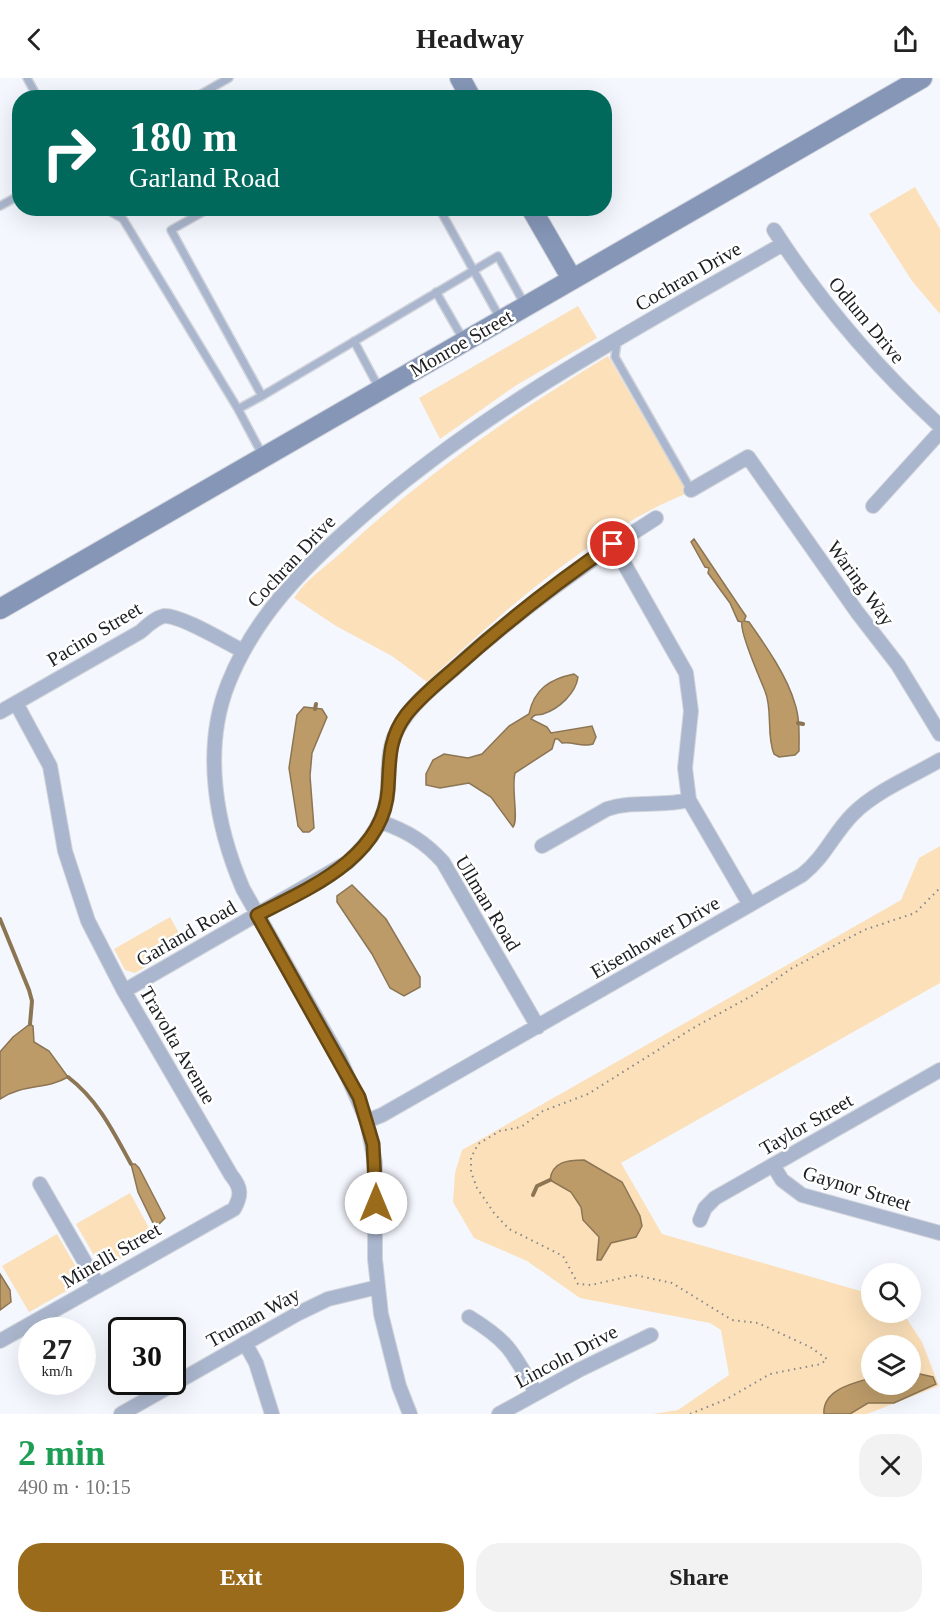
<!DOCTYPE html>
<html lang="en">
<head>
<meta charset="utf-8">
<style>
	body { margin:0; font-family:"Times New Roman",serif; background:#f2f2f2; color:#222; height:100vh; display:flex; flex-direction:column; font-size:22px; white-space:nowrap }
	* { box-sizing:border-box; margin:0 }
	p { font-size:20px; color:#767676 }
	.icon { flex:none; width:33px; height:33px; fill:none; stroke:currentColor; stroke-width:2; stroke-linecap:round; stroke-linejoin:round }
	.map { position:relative; height:1336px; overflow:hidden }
	.drawer { display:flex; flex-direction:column; background:#fff; flex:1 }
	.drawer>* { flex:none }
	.top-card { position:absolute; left:12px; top:12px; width:600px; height:126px; border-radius:24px; box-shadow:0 6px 24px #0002; background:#00695c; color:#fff; overflow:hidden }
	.fabs { position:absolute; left:861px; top:1185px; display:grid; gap:12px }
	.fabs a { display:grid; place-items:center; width:60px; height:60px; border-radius:50%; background:#fff; box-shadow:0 6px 24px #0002; font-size:30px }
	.speed { position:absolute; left:18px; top:1239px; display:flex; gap:12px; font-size:30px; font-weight:700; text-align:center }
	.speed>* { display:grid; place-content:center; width:78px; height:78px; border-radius:50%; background:#fff; box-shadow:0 6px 24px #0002; line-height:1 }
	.speed small { font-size:15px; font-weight:400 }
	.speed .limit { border:3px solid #111; border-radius:9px; background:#fff; color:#111 }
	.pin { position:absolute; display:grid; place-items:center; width:51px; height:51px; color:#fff; margin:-26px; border:3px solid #fff; border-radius:50%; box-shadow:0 2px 6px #0007 }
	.me { position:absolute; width:66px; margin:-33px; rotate:0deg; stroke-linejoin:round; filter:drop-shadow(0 0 4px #0008) }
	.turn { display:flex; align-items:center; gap:21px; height:126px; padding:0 18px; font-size:27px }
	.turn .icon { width:78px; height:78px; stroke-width:2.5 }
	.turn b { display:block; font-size:42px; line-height:51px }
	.round { display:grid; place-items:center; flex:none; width:63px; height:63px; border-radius:24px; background:#f2f2f2 }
	.headline { display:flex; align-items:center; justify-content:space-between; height:102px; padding:0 18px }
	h1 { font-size:36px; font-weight:700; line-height:45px; color:#1e9e55 }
	.cta { display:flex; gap:12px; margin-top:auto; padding:12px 18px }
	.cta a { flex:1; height:69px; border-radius:24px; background:#996b1b; color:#fff; font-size:24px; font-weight:700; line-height:69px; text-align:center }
	.cta a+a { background:#f2f2f2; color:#222 }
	header { display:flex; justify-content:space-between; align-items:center; height:78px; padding:0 18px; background:#fff; font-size:27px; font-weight:700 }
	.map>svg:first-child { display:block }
</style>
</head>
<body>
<header><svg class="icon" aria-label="back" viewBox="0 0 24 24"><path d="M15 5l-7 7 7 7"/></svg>Headway<svg class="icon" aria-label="share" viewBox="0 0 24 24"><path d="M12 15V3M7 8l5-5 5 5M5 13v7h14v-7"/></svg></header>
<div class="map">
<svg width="940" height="1336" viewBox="0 0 940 1336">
	<rect width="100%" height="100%" fill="#f4f7fe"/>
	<!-- green -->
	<path fill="#fbe0b9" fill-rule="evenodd" d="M 915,109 L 940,151 L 940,236 L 912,203 L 869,136 Z
		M 578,228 L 597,260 L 515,308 L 440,361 L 419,320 Z
		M 608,278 L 688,415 C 592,453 502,534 427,604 L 392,578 L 336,548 L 294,520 C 305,502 328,487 343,473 C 424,397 514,335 608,278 Z
		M 940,768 L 940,905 L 621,1085 L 662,1156 L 871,1216 L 872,1234 L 903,1235 L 922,1264 L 939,1308 L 867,1336 L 653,1336 L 678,1332 L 729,1297 L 721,1252 L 710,1245 L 580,1220 L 527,1183 L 474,1160 L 453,1124 L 455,1095 L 462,1072 L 901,822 L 919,780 ZM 872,1268 L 910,1268 L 910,1306 L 872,1306 Z
		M 170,839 L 185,866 L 135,895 L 125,892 L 114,871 Z
		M 130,1115 L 155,1161 L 108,1188 L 99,1186 L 76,1146 Z
		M 57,1156 L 80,1196 L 77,1207 L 29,1234 L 2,1188 Z"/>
	<!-- water -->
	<path fill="#bc9b69" stroke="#8c7553" stroke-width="1.5" d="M 694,461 L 739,528 L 746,538 L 744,543 L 749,544 C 766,568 787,598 795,626 C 800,641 799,658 799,673 L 795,677 L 779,679 L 774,676 C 766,656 773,632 765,613 C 760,600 739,554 742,544 L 738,543 L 730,525 L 708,495 L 709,490 L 705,489 L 691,464 Z
		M 574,596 L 578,599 C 576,615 559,631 543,636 C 537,638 535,635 531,641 L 547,649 L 551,655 L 592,648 L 596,659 L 593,666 C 582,670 573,663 562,665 L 558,661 L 555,661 L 552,671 L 515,695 C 511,710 519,742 513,749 L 491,719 L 469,705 L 440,710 L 426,707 L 426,696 L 433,682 L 444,676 L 468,680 L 482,676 L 509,648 L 529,636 C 534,611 550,601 574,596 Z
		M 304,629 L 322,631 L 327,639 L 312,675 L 310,698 L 314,750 L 309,754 L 303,754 L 298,748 L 289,690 L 297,637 Z
		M 352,807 L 386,841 L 420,899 L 420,909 L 404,918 L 390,910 L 372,876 L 337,824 L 337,818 Z
		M 30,946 L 33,948 L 34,964 L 49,973 L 68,999 C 46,1012 25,1005 0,1021 L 0,974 L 13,959 Z
		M 584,1082 L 622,1104 L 640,1138 L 642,1148 L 636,1159 L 611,1165 L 601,1182 L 597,1182 L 599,1159 L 583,1142 L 581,1129 L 571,1114 L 550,1102 C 552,1083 569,1082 584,1082 Z
		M 131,1086 L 135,1086 L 139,1090 L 165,1140 L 157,1148 L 153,1145 L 138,1114 Z
		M 0,1196 L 10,1212 L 11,1224 L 0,1232 Z
		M 911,1294 L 933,1299 L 936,1306 L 894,1325 L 868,1325 L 850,1336 L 824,1336 C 822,1312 853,1305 871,1300 L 872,1306 L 910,1306 Z"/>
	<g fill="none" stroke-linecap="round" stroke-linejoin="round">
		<!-- stream -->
		<path stroke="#8c7553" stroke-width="4" d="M 315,631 L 316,626
			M 798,645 L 803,646
			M 0,841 L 29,912 L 32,923 L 30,946
			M 68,999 C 98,1022 113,1053 131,1086
			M 533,1117 L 537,1108 L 550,1102"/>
		<defs>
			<path id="lane" d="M 27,0 L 38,20
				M 194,20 L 229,0
				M 0,128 L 20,117
				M 104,130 L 123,141 L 238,331
				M 210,130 L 171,152 L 262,318 L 238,331 L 262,376
				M 439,130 L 500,240
				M 436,214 L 463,261
				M 354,263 L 379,310
				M 617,264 L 615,279 L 691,412
				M 262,318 L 498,178 L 525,227"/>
			<path id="street" d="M 774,152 C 821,225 876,289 940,348
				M 691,412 L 748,379 L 857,534 L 898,587 L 940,656
				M 873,428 L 940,354
				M 613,466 L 686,595 L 691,633 L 685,690 L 689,722 L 750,827
				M 0,634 L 140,554 C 147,548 155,540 164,538 C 179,536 227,565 243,573
				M 381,744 C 407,753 425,764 443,784 L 538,949
				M 542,768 L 607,731 C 634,722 662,729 689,722
				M 124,913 L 348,784 C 370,764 386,742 388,711 C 389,689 387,669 399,649 C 412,625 435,608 455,590 C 518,533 585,485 656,440
				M 367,1043 L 382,1037 L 802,797 C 825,779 833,756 853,736 C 876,713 911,699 940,682
				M 773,1087 L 782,1102 L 802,1117 L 940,1155
				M 40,1106 L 98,1207
				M 700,1142 L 705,1130 L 715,1120 L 940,992
				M 469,1239 C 510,1264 513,1275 536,1315
				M 0,1263 L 234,1131 C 242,1117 241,1109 231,1097 L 124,913 L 88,843 L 65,773 L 50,688 L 16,625
				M 245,1265 L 256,1285 L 272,1336
				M 121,1336 L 297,1236 L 328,1221 L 378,1209
				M 410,1336 L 399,1308 L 381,1236 L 375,1181 L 375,1085 L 367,1043 L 340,981 L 243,811 C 216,748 202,672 228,606 C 255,538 303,490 357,443 C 485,329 636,251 783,166
				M 499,1336 L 579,1292 L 651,1257"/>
			<path id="secondary" d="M 460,0 L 471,20
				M 531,130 L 572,201
				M 0,531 L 922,0"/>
		</defs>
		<!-- lane casing -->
		<use href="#lane" stroke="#d1d4da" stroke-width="10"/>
		<!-- street casing -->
		<use href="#street" stroke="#d1d4da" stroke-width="16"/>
		<!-- secondary casing -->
		<use href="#secondary" stroke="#d1d4da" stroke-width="22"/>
		<!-- path -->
		<path stroke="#84878c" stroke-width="2" stroke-dasharray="1.5 4.5" stroke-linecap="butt" d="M 690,1336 L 727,1321 L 770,1296 L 821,1286 L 827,1281 L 810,1269 L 758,1245 L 732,1242 L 672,1205 L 635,1197 L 591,1207 L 578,1206 L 563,1178 L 509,1151 L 494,1135 L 477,1110 L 471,1094 L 471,1080 L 478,1066 L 500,1053 L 521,1049 L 543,1033 L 588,1016 L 693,950 L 755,916 L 792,890 L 864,852 L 915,835 L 940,810"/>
		<!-- lane -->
		<use href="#lane" stroke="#aab6cd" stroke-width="7"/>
		<!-- street -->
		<use href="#street" stroke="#aab6cd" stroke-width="14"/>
		<!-- secondary -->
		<use href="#secondary" stroke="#8596b7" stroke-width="20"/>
	</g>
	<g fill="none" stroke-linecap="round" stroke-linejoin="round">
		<defs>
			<path id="route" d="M 376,1125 L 373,1066 L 359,1019 L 257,837 C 310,810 384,779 388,711 C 390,683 388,661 406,637 C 420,619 438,605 455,590 C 505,545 557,504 613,466"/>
		</defs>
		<!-- route casing -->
		<use href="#route" stroke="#634612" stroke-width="15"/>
		<!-- route -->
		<use href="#route" stroke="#996b1b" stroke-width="10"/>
	</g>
	<g text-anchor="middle" stroke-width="5" stroke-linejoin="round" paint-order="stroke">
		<!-- street labels -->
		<g font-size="20" fill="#1b1d20" stroke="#fff">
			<text transform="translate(688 198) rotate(-30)" y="7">Cochran Drive</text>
			<text transform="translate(867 242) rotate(50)" y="7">Odlum Drive</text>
			<text transform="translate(461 265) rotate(-30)" y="7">Monroe Street</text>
			<text transform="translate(291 483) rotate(-47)" y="7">Cochran Drive</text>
			<text transform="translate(861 505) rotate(54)" y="7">Waring Way</text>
			<text transform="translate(94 556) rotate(-31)" y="7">Pacino Street</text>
			<text transform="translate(488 825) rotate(59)" y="7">Ullman Road</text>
			<text transform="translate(186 855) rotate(-30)" y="7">Garland Road</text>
			<text transform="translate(655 859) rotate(-30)" y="7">Eisenhower Drive</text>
			<text transform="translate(178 967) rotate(60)" y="7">Travolta Avenue</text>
			<text transform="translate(806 1046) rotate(-30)" y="7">Taylor Street</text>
			<text transform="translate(857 1110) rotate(17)" y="7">Gaynor Street</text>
			<text transform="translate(111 1177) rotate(-30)" y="7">Minelli Street</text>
			<text transform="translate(253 1239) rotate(-29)" y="7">Truman Way</text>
			<text transform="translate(566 1278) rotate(-28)" y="7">Lincoln Drive</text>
		</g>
	</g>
</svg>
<div class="fabs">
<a><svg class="icon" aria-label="search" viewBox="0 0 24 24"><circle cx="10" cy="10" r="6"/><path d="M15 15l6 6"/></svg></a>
<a><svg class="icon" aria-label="layers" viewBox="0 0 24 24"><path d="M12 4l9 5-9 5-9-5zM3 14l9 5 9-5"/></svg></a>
</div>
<div class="speed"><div>27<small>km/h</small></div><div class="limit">30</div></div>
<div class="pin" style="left:613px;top:466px;background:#d93025"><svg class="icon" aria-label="arrive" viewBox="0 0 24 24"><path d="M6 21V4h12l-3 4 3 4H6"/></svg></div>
<svg class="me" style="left:376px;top:1125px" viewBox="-20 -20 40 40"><circle r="19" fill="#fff"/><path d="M0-13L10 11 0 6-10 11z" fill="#996b1b"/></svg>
<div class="top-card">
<div class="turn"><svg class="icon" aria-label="right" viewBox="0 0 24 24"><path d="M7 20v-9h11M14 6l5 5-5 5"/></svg><div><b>180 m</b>Garland Road</div></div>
</div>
</div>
<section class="drawer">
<div class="headline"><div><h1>2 min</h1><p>490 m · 10:15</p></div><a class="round"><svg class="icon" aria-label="close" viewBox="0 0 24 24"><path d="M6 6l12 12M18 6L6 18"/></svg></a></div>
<div class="cta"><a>Exit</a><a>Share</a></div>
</section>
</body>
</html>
